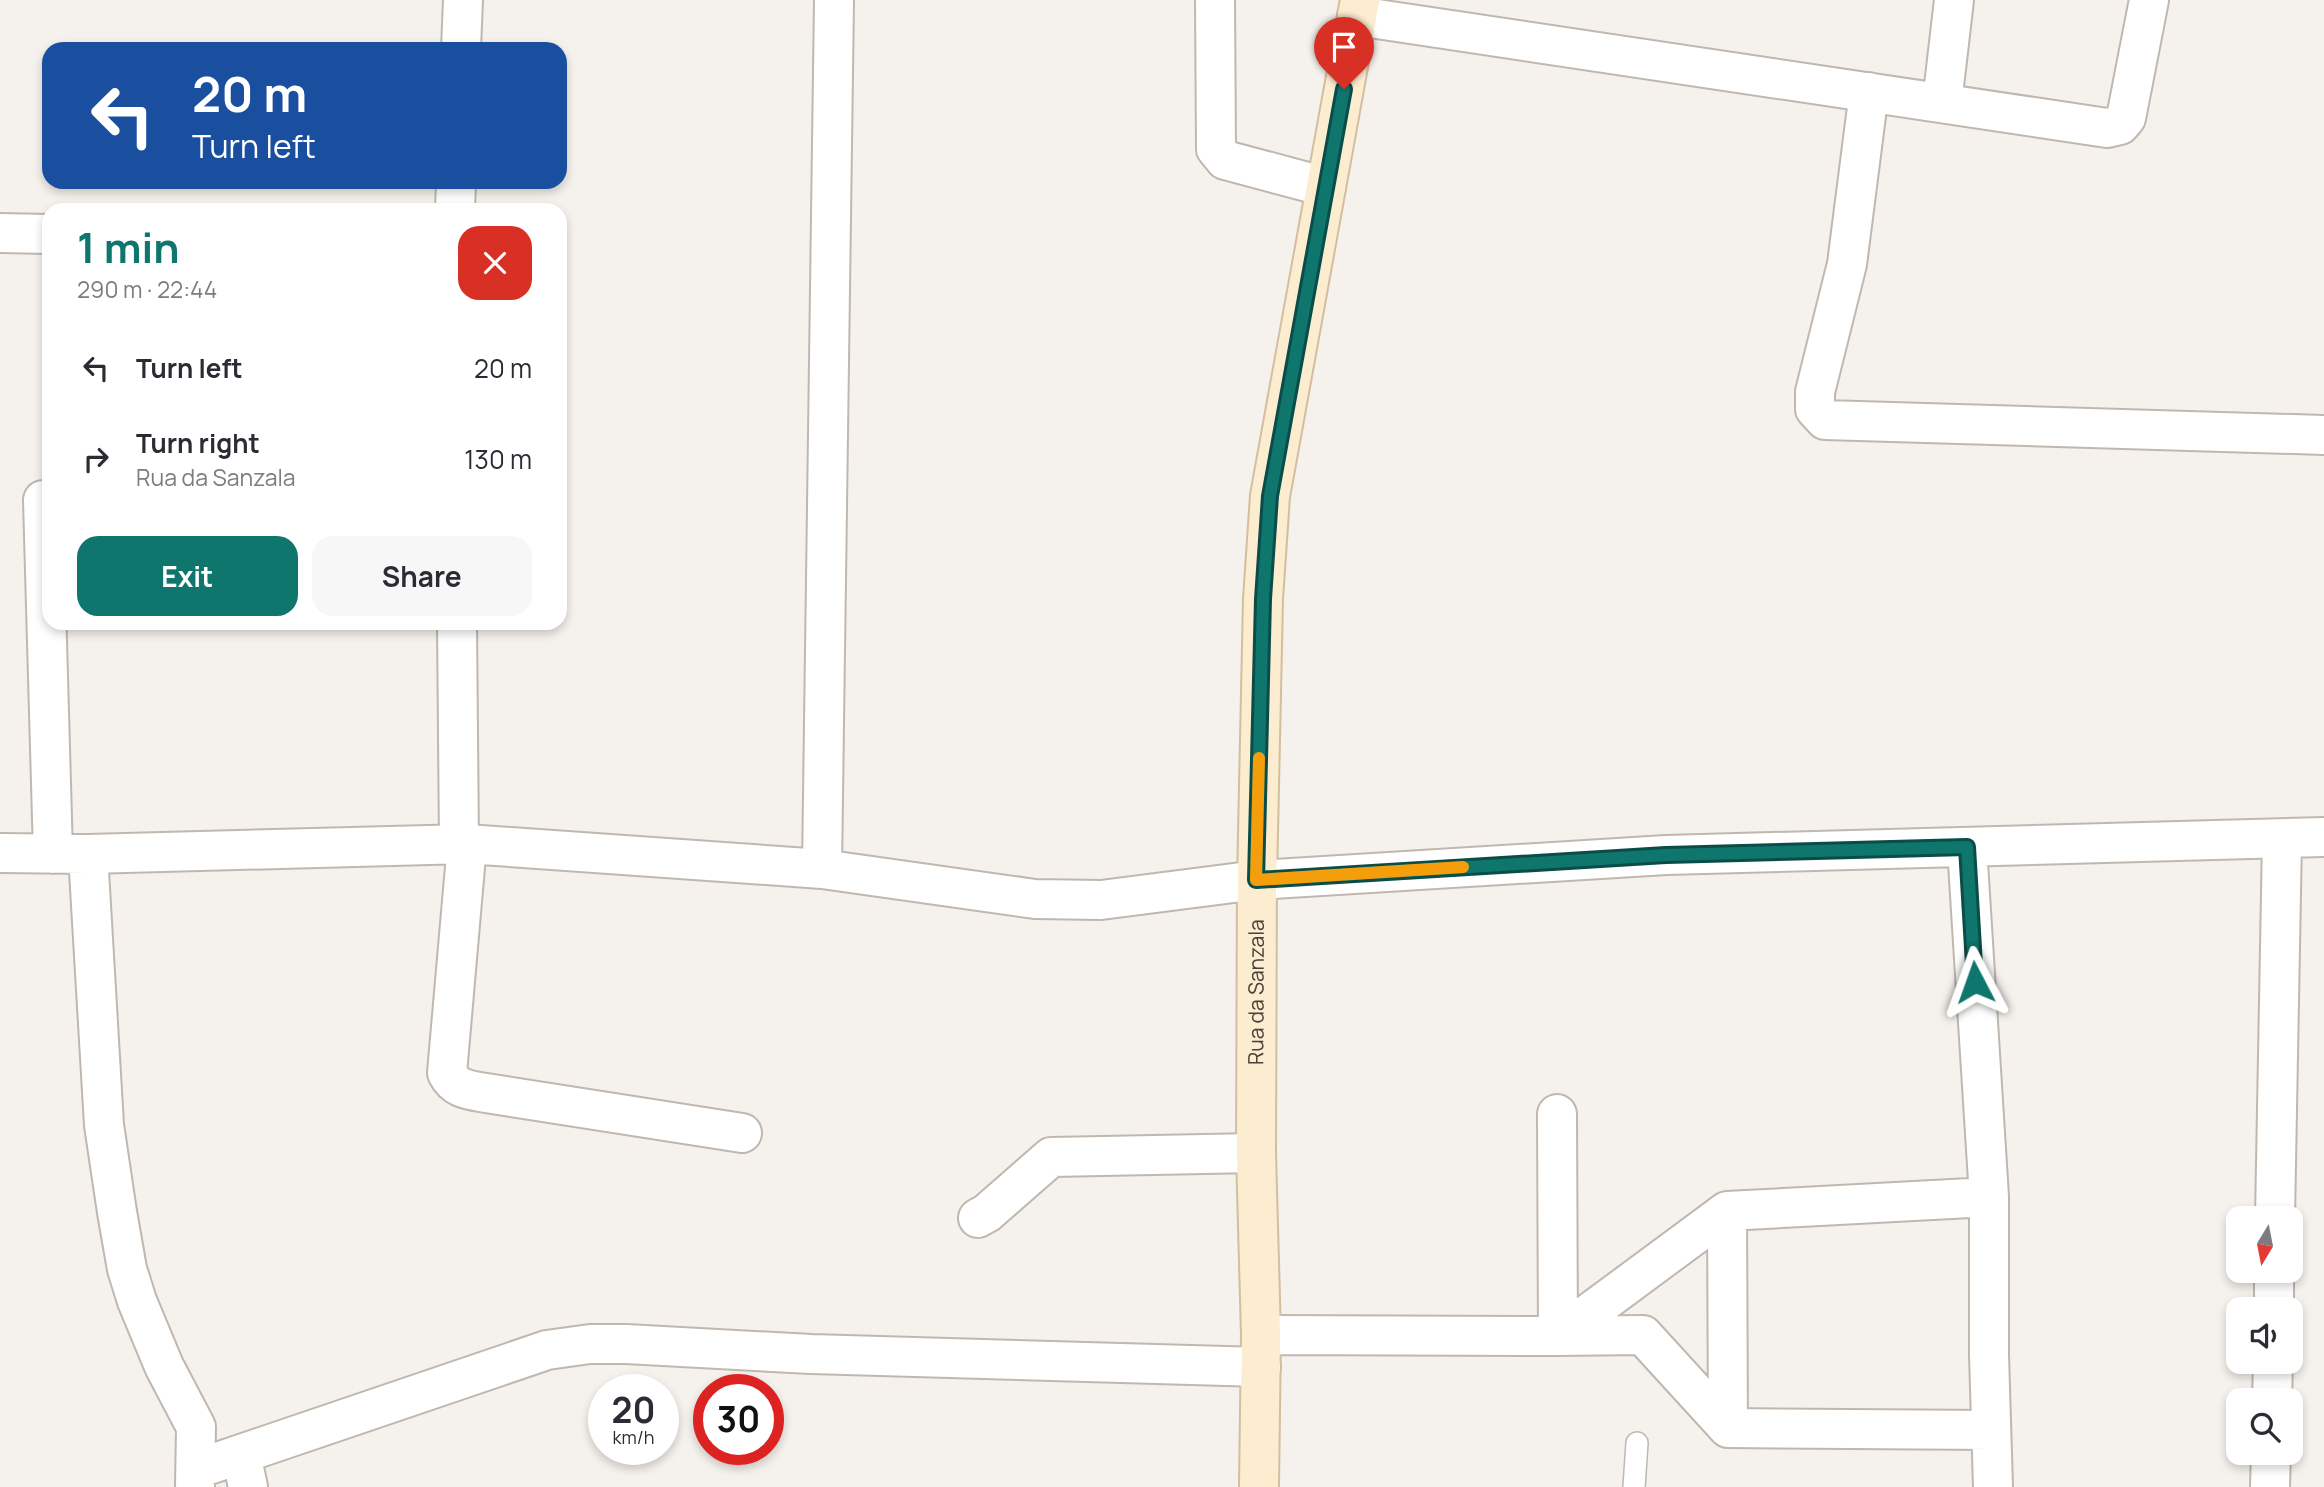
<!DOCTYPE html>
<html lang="en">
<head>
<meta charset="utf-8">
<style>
	body { margin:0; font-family:Manrope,sans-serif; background:#f7f7f7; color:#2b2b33; height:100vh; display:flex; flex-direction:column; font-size:26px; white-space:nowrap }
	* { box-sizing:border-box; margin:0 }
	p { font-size:23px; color:#7c7c81 }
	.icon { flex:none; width:38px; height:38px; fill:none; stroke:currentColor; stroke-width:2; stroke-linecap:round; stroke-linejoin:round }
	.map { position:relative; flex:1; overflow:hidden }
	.sheet { position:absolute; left:42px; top:203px; width:525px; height:427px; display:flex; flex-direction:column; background:#fff; border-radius:21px; box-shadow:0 4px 10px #0003 }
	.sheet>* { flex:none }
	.hud { position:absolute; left:42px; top:42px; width:525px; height:147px; border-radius:21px; box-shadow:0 4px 10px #0003; background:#1a4fa0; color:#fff; overflow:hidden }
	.needle { width:46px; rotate:190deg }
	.tools { position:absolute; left:2226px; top:1206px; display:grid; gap:14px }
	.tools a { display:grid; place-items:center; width:77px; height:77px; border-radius:14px; background:#fff; box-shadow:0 4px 10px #0003; font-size:35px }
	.speed { position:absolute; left:588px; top:1374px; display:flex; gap:14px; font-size:35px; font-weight:700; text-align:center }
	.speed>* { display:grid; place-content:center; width:91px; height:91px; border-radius:50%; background:#fff; box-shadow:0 4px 10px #0003; line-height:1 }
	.speed small { font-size:18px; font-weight:400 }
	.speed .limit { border:10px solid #d22; background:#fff; color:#111 }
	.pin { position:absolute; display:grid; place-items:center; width:60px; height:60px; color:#fff; margin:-72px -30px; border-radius:50% 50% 50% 0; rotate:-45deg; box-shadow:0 0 7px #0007 }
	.pin .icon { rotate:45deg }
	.me { position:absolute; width:77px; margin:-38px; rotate:356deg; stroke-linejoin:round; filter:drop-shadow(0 0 5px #0008) }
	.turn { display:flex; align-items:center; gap:24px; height:147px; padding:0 35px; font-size:32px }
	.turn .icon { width:91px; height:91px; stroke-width:2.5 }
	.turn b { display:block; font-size:49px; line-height:60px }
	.round { display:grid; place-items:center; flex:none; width:74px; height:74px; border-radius:21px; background:#f7f7f7 }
	.head { display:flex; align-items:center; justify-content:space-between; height:119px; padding:0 35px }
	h1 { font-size:42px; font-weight:700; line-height:52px; color:#0f766e }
	.button { display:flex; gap:14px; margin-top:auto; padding:14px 35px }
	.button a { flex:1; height:80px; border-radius:21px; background:#0f766e; color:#fff; font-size:28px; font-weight:700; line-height:80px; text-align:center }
	.button a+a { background:#f7f7f7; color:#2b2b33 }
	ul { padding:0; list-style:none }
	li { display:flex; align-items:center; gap:21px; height:91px; padding:0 35px }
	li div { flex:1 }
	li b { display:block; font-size:26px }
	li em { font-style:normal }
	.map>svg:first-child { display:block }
</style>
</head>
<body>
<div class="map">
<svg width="2324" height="1487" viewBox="0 0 2324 1487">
	<rect width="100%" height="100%" fill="#f5f1ec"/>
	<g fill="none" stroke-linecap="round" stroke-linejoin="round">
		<defs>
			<path id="lane" d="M 1634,1487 L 1637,1443"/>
			<path id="street" d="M 1215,0 L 1216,149 L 1225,160 L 1326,187
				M 1357,16 L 2107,128 L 2120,125 L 2126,118 L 2149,0
				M 461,49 L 463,0
				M 1869,92 L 1847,264 L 1815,392 L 1815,409 L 1825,420 L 2324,435
				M 1942,103 L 1954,0
				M 455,210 L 456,182
				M 0,233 L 49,234
				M 43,500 L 53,854
				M 457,623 L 459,844
				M 467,844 L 447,1073 C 455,1089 468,1090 486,1093 L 742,1133
				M 1967,847 L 1989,1197 L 1989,1355 L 1993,1487
				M 0,853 L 88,854 L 467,844 L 822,869 L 1035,899 L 1101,900 L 1257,880 L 1666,855 L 2324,837
				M 88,854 L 104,1125 L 117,1212 L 127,1269 L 137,1301 L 164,1366 L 196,1427 L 195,1487
				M 822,869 L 834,0
				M 1557,1114 L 1558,1336 L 1643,1335 L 1728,1428 L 1991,1430
				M 1727,1211 L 1728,1428
				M 978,1218 L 987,1213 L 1051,1157 L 1256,1153
				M 2275,1218 L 2282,839
				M 2274,1309 L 2274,1270
				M 1261,1335 L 1558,1336 L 1727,1211 L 1989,1197
				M 2272,1400 L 2273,1362
				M 241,1454 L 248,1487
				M 197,1469 L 547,1350 L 590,1344 L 626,1344 L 811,1354 L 1261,1367
				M 2270,1487 L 2271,1452"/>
			<g id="secondary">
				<path id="s1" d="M 1259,1487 L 1261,1335 L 1256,1153 L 1257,880 L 1263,599 L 1270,496 L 1360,0"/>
			</g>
		</defs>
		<!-- lane casing -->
		<use href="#lane" stroke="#c0b8af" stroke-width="24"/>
		<!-- street casing -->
		<use href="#street" stroke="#c0b8af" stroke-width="42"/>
		<!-- secondary casing -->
		<use href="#secondary" stroke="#d2bf9f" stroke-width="42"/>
		<!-- lane -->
		<use href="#lane" stroke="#fff" stroke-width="21"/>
		<!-- street -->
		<use href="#street" stroke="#fff" stroke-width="38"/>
		<!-- secondary -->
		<use href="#secondary" stroke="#fcecd0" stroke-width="38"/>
	</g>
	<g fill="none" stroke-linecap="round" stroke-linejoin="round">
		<defs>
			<path id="route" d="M 1344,89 L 1270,496 L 1263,599 L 1256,880 L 1666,855 L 1967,847 L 1975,982"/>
		</defs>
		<!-- route casing -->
		<use href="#route" stroke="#0a4d48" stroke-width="18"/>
		<!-- route -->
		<use href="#route" stroke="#0f766e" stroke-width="12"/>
		<!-- slow -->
		<path stroke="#f59e0b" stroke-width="12" d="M 1259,758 L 1256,880 L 1463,867"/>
	</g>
	<g text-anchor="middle" stroke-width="5" stroke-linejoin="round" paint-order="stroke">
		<!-- street labels -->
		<g font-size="21" fill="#49423a" stroke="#fff">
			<text dy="7" stroke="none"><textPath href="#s1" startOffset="495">Rua da Sanzala</textPath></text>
		</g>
	</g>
</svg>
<div class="tools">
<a><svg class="needle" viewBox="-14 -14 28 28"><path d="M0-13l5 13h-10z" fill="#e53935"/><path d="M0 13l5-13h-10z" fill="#7c7c81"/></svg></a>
<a><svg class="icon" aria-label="sound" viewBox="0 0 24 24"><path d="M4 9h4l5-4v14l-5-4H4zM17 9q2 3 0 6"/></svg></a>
<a><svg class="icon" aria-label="search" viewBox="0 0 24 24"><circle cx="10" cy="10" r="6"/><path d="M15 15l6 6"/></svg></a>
</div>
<div class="speed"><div>20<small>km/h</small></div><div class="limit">30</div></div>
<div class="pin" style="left:1344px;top:89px;background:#d93025"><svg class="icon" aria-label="arrive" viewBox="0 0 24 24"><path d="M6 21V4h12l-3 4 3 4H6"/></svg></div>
<svg class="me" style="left:1975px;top:982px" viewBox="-20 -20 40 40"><path d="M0-17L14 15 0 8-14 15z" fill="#0f766e" stroke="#fff" stroke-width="4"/></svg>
<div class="hud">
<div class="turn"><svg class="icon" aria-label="left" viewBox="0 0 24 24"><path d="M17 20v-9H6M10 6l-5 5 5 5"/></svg><div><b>20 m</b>Turn left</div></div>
</div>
<section class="sheet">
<div class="head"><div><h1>1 min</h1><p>290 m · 22:44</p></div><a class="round" style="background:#d93025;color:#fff"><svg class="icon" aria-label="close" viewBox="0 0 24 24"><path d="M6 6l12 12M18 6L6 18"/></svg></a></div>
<ul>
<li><svg class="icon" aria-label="left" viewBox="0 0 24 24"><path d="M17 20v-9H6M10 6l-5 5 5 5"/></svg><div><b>Turn left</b></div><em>20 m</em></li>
<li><svg class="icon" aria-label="right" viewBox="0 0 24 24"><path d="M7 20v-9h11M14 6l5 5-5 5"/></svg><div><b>Turn right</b><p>Rua da Sanzala</p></div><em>130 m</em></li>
</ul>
<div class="button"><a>Exit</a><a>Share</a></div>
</section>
</div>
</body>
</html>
